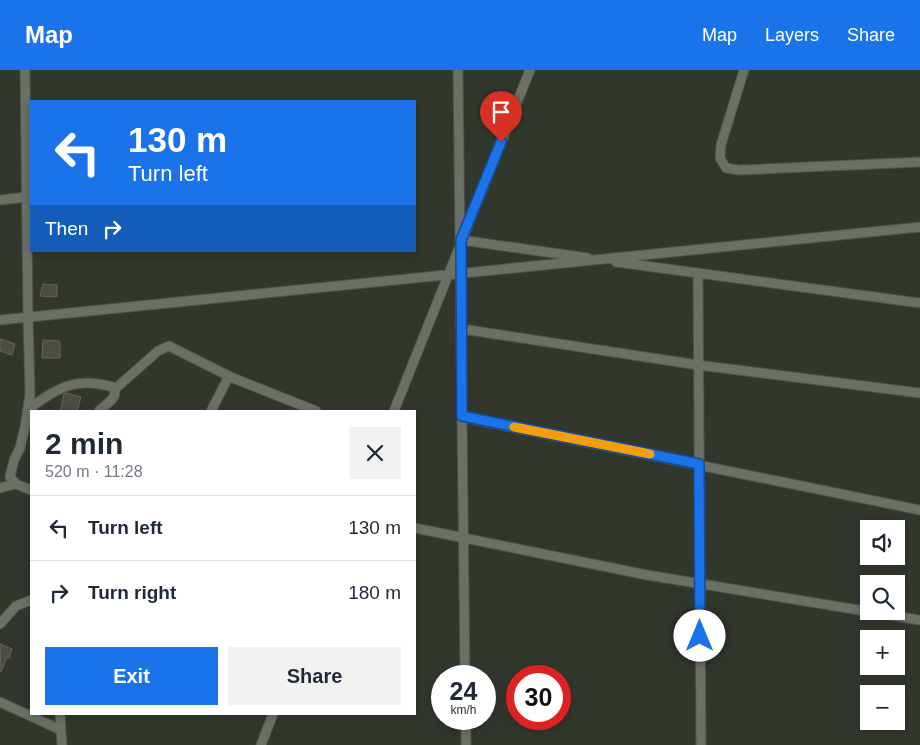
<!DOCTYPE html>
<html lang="en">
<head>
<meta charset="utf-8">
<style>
	body { margin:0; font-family:Arial,sans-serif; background:#f2f2f3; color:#1f2937; height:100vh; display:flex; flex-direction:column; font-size:19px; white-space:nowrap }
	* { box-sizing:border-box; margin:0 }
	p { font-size:16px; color:#747a83 }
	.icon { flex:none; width:28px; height:28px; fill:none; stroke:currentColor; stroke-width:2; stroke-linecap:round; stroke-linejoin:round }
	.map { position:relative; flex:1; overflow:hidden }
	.sheet { position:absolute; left:30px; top:340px; width:386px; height:305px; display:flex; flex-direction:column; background:#fff; border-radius:0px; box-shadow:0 2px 8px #0003 }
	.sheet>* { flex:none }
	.banner { position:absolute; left:30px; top:30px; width:386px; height:152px; border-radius:0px; box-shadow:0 2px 8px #0003; background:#1a73e8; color:#fff; overflow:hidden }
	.tools { position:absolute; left:860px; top:450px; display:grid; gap:10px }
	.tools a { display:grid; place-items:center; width:45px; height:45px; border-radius:0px; background:#fff; box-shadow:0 2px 8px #0003; font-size:25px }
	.speed { position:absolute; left:431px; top:595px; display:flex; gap:10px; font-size:25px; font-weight:700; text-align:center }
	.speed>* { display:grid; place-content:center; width:65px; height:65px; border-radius:50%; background:#fff; box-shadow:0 2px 8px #0003; line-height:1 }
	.speed small { font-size:12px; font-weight:400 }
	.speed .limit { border:8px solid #d22; background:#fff; color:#111 }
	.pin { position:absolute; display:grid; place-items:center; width:42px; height:42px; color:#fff; margin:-51px -21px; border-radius:50% 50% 50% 0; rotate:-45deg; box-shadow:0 0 5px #0007 }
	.pin .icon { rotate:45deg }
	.me { position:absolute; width:55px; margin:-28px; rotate:0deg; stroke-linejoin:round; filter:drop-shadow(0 0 4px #0008) }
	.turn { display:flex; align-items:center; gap:18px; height:105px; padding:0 15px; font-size:22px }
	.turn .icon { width:65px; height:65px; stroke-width:2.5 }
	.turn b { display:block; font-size:35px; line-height:42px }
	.then { display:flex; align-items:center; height:48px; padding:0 15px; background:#0003; gap:10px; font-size:19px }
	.round { display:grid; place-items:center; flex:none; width:52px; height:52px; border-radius:0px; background:#f2f2f3 }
	.head { display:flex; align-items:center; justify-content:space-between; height:85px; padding:0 15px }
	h1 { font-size:30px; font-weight:800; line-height:38px }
	.button { display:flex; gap:10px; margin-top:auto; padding:10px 15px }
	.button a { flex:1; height:58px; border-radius:0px; background:#1a73e8; color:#fff; font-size:20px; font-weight:800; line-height:58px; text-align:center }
	.button a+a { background:#f2f2f3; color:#1f2937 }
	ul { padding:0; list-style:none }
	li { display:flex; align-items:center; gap:15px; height:65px; padding:0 15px; border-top:1px solid #e0e1e3 }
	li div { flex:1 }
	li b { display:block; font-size:19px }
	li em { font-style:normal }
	header { display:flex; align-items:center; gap:30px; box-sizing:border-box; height:70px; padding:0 25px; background:#1a73e8; color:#fff }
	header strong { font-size:24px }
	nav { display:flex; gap:28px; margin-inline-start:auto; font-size:18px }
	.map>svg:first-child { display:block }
</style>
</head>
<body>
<header>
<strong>Map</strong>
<nav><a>Map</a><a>Layers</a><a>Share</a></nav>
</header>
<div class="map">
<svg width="920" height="675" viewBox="0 0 920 675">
	<rect width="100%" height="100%" fill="#32372d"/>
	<!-- building -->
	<path fill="#4d4c41" stroke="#656458" d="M 43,214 L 57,215 L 57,227 L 40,226 Z
		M 0,269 L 15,274 L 12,285 L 0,281 Z
		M 43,270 L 60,271 L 60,288 L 42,288 Z
		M 66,323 L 81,327 L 77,341 L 60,341 L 64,324 Z
		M 0,574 L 12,579 L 9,588 L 7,587 L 1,602 Z"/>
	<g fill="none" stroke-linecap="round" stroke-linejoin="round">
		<defs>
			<path id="minor" d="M 25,0 L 28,247 L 30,325 L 25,357 L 20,378 L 14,390 L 10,407 L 16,414 L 31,420
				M 458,0 L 465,606
				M 744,0 L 721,75 L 720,88 L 726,98 L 739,100 L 920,92
				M 0,130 L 26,127
				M 461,170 L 588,188
				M 616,192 L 920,233
				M 698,203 L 701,675
				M 0,250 L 920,157
				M 462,259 L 698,295 L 920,323
				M 115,319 L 158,281 L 169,276 L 233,308 L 316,341
				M 28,339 C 59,318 74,306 113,317 C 120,327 106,334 99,341
				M 211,341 L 229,306
				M 394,341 L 530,0
				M 462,347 L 920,440
				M 0,418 L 16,414
				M 415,458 L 647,505 L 920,550
				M 0,554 L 16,536 L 31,530
				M 0,632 L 61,660
				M 60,644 L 62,675
				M 466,649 L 466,675
				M 261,675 L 273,644"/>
		</defs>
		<!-- minor casing -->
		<use href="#minor" stroke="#4e5249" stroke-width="11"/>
		<!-- minor -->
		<use href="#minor" stroke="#6a7064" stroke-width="9"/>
	</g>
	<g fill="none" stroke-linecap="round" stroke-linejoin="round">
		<defs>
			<path id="route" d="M 501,72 L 461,170 L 462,346 L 699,394 L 700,566"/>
		</defs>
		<!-- route casing -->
		<use href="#route" stroke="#114b97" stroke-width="12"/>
		<!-- route -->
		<use href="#route" stroke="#1a73e8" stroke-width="9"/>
		<!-- slow -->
		<path stroke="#f59e0b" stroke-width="9" d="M 514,357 L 650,384"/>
	</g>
</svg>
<div class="tools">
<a><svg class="icon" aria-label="sound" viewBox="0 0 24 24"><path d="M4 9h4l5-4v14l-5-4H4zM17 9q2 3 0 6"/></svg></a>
<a><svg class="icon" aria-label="search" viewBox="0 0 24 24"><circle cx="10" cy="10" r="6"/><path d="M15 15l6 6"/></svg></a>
<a>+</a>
<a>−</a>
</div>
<div class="speed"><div>24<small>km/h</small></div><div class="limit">30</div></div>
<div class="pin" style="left:501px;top:72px;background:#d93025"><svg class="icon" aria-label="arrive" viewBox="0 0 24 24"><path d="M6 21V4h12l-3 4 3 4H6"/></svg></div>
<svg class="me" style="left:700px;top:566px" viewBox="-20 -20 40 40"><circle r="19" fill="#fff"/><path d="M0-13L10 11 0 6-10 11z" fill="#1a73e8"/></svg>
<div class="banner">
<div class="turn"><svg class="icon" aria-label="left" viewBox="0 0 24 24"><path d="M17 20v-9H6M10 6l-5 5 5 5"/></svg><div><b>130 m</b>Turn left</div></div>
<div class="then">Then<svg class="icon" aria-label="right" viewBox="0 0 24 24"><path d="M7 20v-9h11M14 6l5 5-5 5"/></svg></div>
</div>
<section class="sheet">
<div class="head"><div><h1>2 min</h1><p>520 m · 11:28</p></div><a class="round"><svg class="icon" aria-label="close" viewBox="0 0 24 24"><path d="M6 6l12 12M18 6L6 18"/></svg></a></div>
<ul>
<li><svg class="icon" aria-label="left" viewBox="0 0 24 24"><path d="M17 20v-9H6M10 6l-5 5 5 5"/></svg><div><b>Turn left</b></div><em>130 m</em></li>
<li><svg class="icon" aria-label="right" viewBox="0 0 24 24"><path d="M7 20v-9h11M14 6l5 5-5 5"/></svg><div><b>Turn right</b></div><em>180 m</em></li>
</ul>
<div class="button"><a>Exit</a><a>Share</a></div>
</section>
</div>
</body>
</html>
